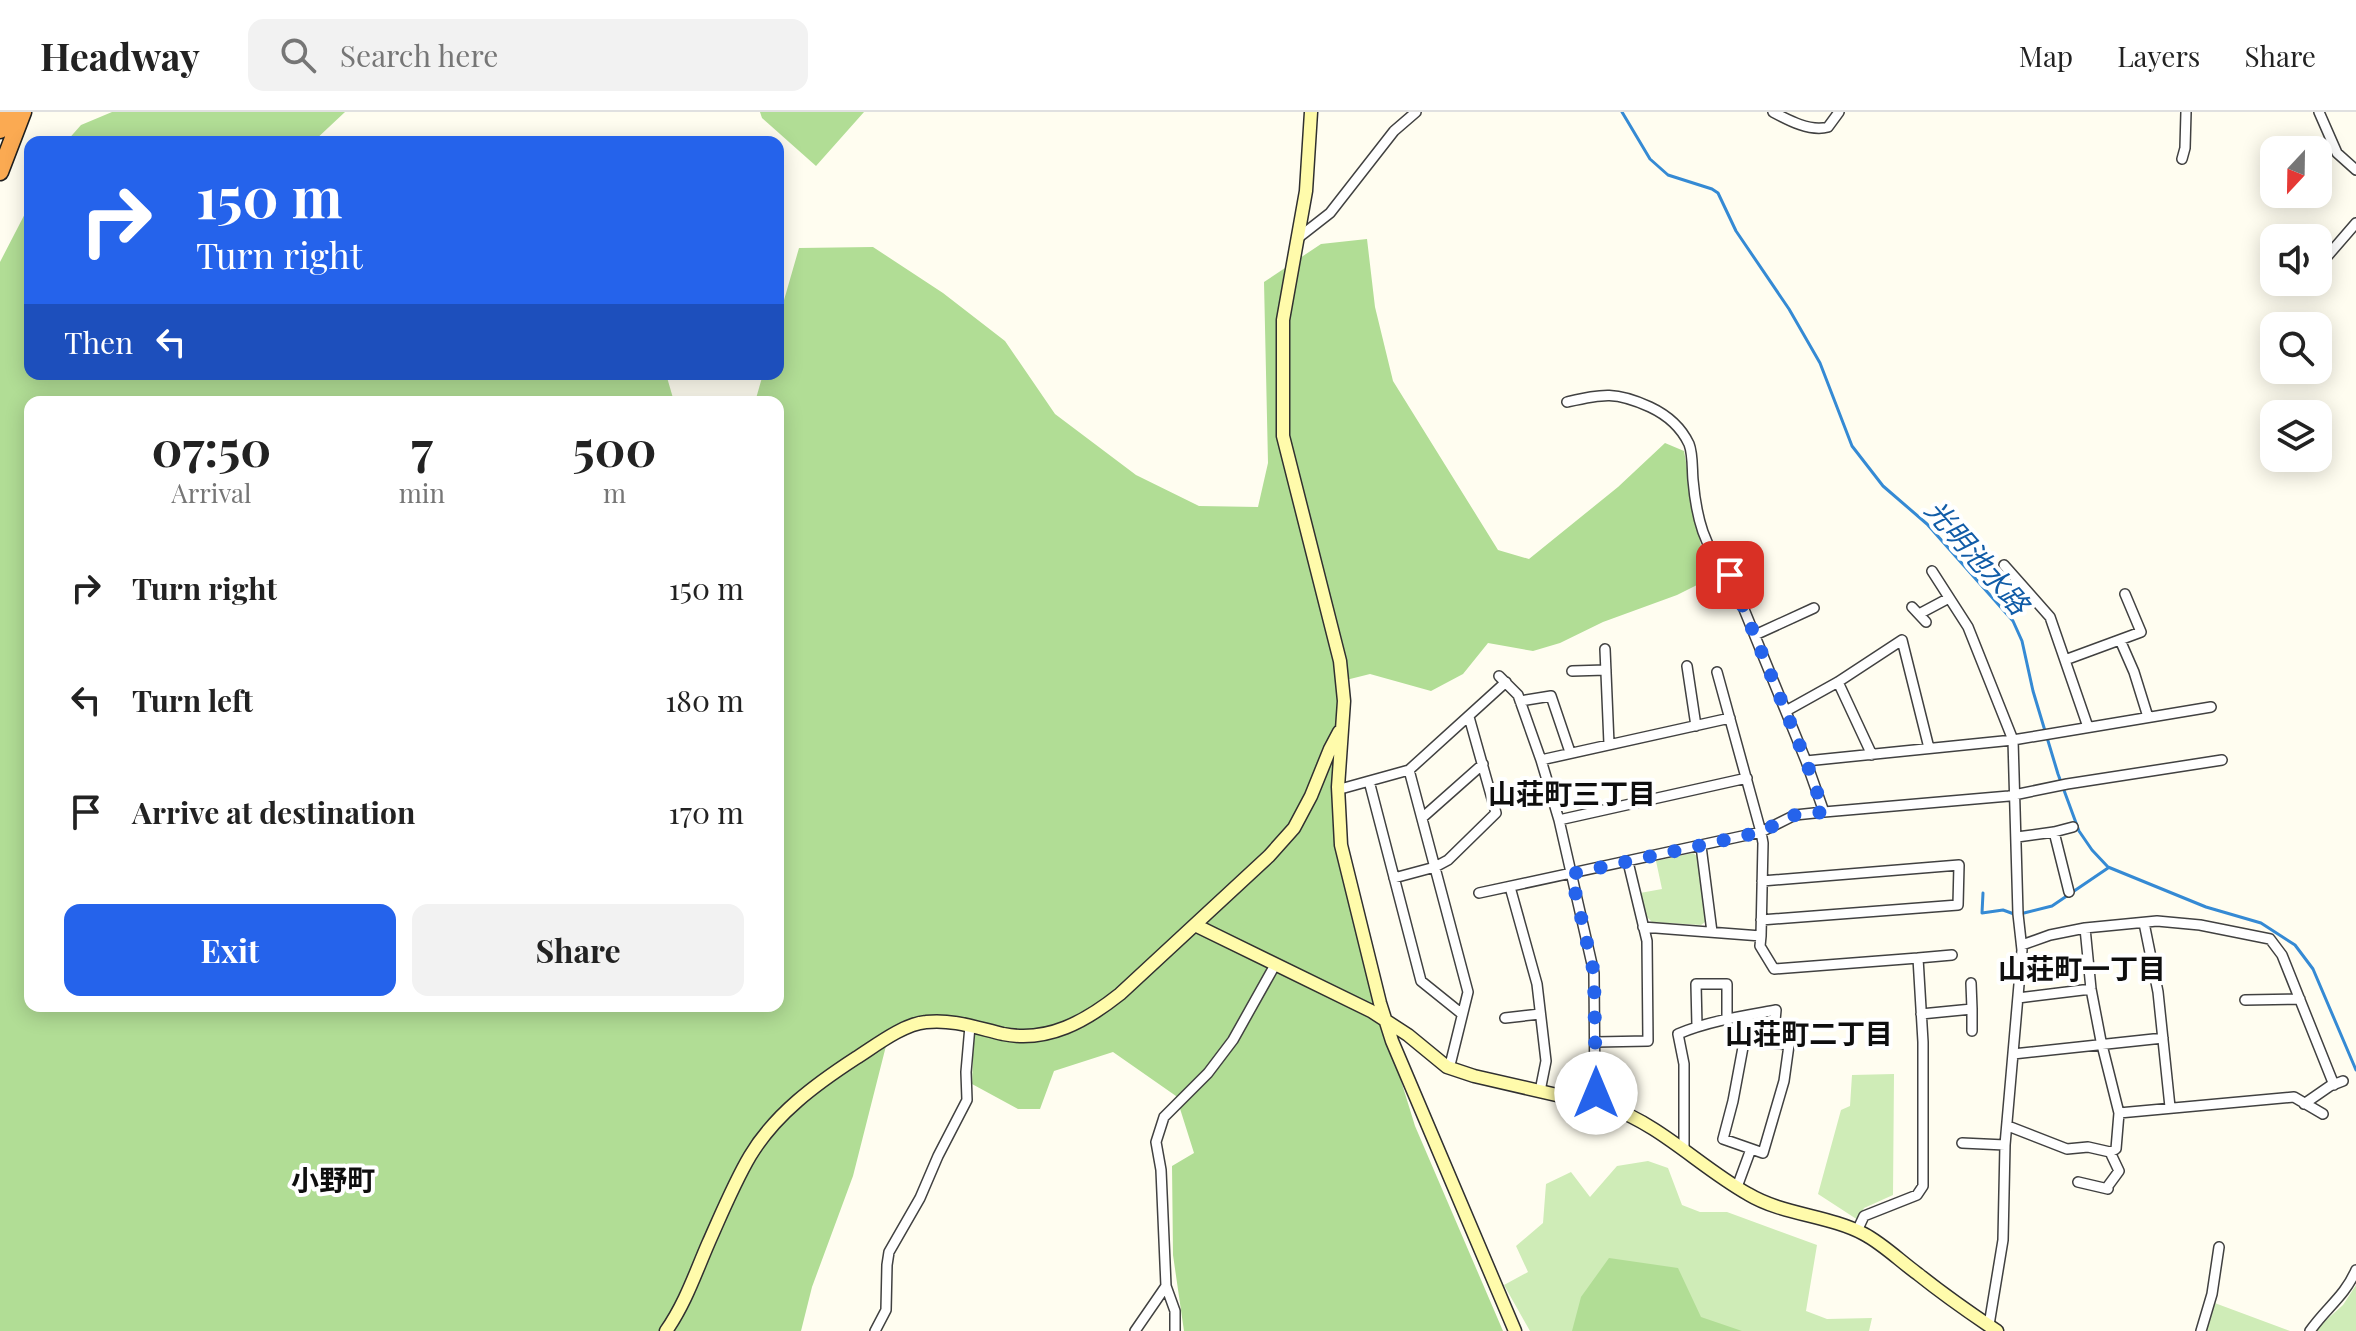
<!DOCTYPE html>
<html lang="en">
<head>
<meta charset="utf-8">
<style>
	body { margin:0; font-family:"Playfair Display","Noto Sans JP",serif; background:#f2f2f2; color:#222; height:100vh; display:flex; flex-direction:column; font-size:30px; white-space:nowrap }
	* { box-sizing:border-box; margin:0 }
	p { font-size:26px; color:#767676 }
	.icon { flex:none; width:44px; height:44px; fill:none; stroke:currentColor; stroke-width:2; stroke-linecap:round; stroke-linejoin:round }
	.map { position:relative; flex:1; overflow:hidden }
	.details { position:absolute; left:24px; top:284px; width:760px; height:616px; display:flex; flex-direction:column; background:#fff; border-radius:16px; box-shadow:0 4px 20px #0003 }
	.details>* { flex:none }
	.hud { position:absolute; left:24px; top:24px; width:760px; height:244px; border-radius:16px; box-shadow:0 4px 20px #0003; background:#2563eb; color:#fff; overflow:hidden }
	.needle { width:52px; rotate:202deg }
	.tools { position:absolute; left:2260px; top:24px; display:grid; gap:16px }
	.tools a { display:grid; place-items:center; width:72px; height:72px; border-radius:16px; background:#fff; box-shadow:0 4px 20px #0003; font-size:40px }
	.pin { position:absolute; display:grid; place-items:center; width:68px; height:68px; color:#fff; margin:-34px; border-radius:16px; box-shadow:0 4px 12px #0006 }
	.me { position:absolute; width:88px; margin:-44px; rotate:0deg; stroke-linejoin:round; filter:drop-shadow(0 0 6px #0008) }
	.turn { display:flex; align-items:center; gap:28px; height:168px; padding:0 40px; font-size:36px }
	.turn .icon { width:104px; height:104px; stroke-width:2.5 }
	.turn b { display:block; font-size:56px; line-height:68px }
	.then { display:flex; align-items:center; height:76px; padding:0 40px; background:#0003; gap:16px; font-size:30px }
	.eta { display:flex; justify-content:space-evenly; align-items:center; height:136px; text-align:center }
	.eta b { font-size:48px; font-weight:700; line-height:56px }
	.button { display:flex; gap:16px; margin-top:auto; padding:16px 40px }
	.button a { flex:1; height:92px; border-radius:16px; background:#2563eb; color:#fff; font-size:32px; font-weight:700; line-height:92px; text-align:center }
	.button a+a { background:#f2f2f2; color:#222 }
	ul { padding:0; list-style:none }
	li { display:flex; align-items:center; gap:24px; height:112px; padding:0 40px }
	li div { flex:1 }
	li b { display:block; font-size:30px }
	li em { font-style:normal }
	header { display:flex; align-items:center; gap:48px; box-sizing:border-box; height:112px; padding:0 40px; background:#fff; border-bottom:2px solid #e0e0e0 }
	header strong { font-size:38px }
	nav { display:flex; gap:44px; margin-inline-start:auto; font-size:28px }
	.search { width:560px; height:72px; background:#f2f2f2; display:flex; align-items:center; gap:20px; box-sizing:border-box; padding:0 28px; border-radius:16px; color:#767676; font-size:30px }
	.map>svg:first-child { display:block }
</style>
</head>
<body>
<header>
<strong>Headway</strong>
<div class="search"><svg class="icon" aria-label="search" viewBox="0 0 24 24"><circle cx="10" cy="10" r="6"/><path d="M15 15l6 6"/></svg>Search here</div>
<nav><a>Map</a><a>Layers</a><a>Share</a></nav>
</header>
<div class="map">
<svg width="2356" height="1219" viewBox="0 0 2356 1219">
	<rect width="100%" height="100%" fill="#fffdf0"/>
	<!-- green -->
	<path fill="#cfecb7" d="M 1693,741 L 1698,745 L 1705,810 L 1701,813 L 1652,810 L 1646,804 L 1640,781 L 1662,777 L 1656,749 Z
		M 1894,962 L 1893,1083 L 1864,1096 L 1858,1108 L 1818,1082 L 1841,998 L 1850,994 L 1852,963 Z
		M 1648,1049 L 1668,1056 L 1682,1093 L 1700,1100 L 1727,1100 L 1817,1133 L 1806,1199 L 1827,1207 L 1872,1206 L 1869,1219 L 1530,1219 L 1504,1173 L 1528,1160 L 1516,1134 L 1543,1111 L 1546,1072 L 1571,1060 L 1590,1085 L 1617,1054 Z
		M 2356,1173 L 2356,1219 L 2314,1219 L 2343,1193 Z
		M 2212,1190 L 2290,1219 L 2203,1219 Z"/>
	<!-- forest -->
	<path fill="#b1dd95" d="M 112,0 L 345,0 L 313,30 L 66,30 L 81,13 Z
		M 760,0 L 864,0 L 816,54 L 762,6 Z
		M 30,92 L 30,262 L 666,262 L 673,286 L 669,290 L 30,290 L 30,894 L 778,894 L 778,290 L 755,290 L 763,262 L 778,262 L 778,209 L 799,136 L 873,135 L 943,181 L 1005,229 L 1055,302 L 1136,363 L 1199,394 L 1258,395 L 1268,351 L 1264,170 L 1321,132 L 1367,127 L 1375,195 L 1393,269 L 1498,438 L 1529,447 L 1618,375 L 1665,331 L 1684,339 L 1701,434 L 1715,464 L 1677,483 L 1603,510 L 1560,531 L 1533,539 L 1488,531 L 1463,562 L 1431,579 L 1370,562 L 1338,570 L 1335,660 L 1340,746 L 1371,871 L 1415,1014 L 1503,1219 L 1184,1219 L 1173,1143 L 1172,1054 L 1194,1041 L 1176,984 L 1113,940 L 1054,959 L 1040,997 L 1018,997 L 972,972 L 974,915 L 922,910 L 888,926 L 853,1064 L 812,1175 L 801,1219 L 0,1219 L 0,150 Z
		M 1609,1146 L 1678,1156 L 1701,1205 L 1742,1219 L 1572,1219 L 1581,1185 Z"/>
	<g fill="none" stroke-linecap="round" stroke-linejoin="round">
		<!-- stream -->
		<path stroke="#358ad4" stroke-width="3" d="M 1622,0 L 1650,47 L 1668,63 L 1712,77 L 1718,81 L 1736,119 L 1789,197 L 1820,251 L 1852,334 L 1883,374 L 1927,412 L 2013,509 L 2022,529 L 2033,579 L 2058,662 L 2079,719 L 2092,738 L 2108,755 L 2206,795 L 2261,811 L 2295,833 L 2313,857 L 2356,958
			M 1983,781 L 1982,801 L 2003,798 L 2014,802
			M 2024,801 L 2052,794 L 2108,756"/>
		<defs>
			<path id="street" d="M 1773,0 C 1788,8 1810,20 1828,15 L 1839,0
				M 2319,0 L 2337,41 L 2356,58
				M 2182,47 L 2185,36 L 2186,0
				M 1298,126 L 1330,101 L 1394,19 L 1416,0
				M 2318,155 L 2356,111
				M 2304,171 L 2305,170
				M 1567,290 C 1603,282 1615,279 1650,295 C 1667,303 1681,315 1689,332 C 1693,342 1692,357 1693,368 C 1696,403 1704,439 1730,463 L 1806,649 L 2013,628 L 2018,802 L 2022,838 L 2005,1033 L 2003,1128 L 1989,1213
				M 2004,453 L 2050,505 L 2088,615
				M 1932,459 L 1968,515 L 2013,628 L 2211,595
				M 1912,495 L 1926,510
				M 1919,502 L 1949,486
				M 1755,523 L 1814,496
				M 2120,528 L 2134,560 L 2148,605
				M 1605,537 L 1609,632
				M 2065,548 L 2141,520 L 2125,482
				M 1687,554 L 1696,614
				M 1572,559 L 1606,558
				M 1499,564 L 1518,583 L 1541,648 L 1559,708 L 1594,861 L 1595,991
				M 1838,570 L 1872,643
				M 1520,589 L 1551,584 L 1570,640
				M 1786,599 L 1838,570 L 1902,528 L 1929,636
				M 1541,648 L 1730,606
				M 1806,649 L 1824,700 L 2009,684 L 2067,672 L 2222,648
				M 1409,658 L 1506,570
				M 1369,669 L 1421,869 L 1462,902
				M 1338,675 L 1344,676 L 1409,658 L 1468,880 L 1451,949 L 1447,955
				M 1422,706 L 1483,652
				M 1559,708 L 1747,666
				M 2054,720 L 2069,780
				M 2017,725 L 2054,720 L 2073,715
				M 1701,734 L 1712,820
				M 1394,766 L 1435,755 L 1448,748 L 1496,701 L 1469,605
				M 1510,775 L 1537,872 L 1546,949 L 1540,979
				M 1479,781 L 1761,720 L 1795,703 L 1824,700
				M 1761,808 L 1958,793 L 1959,753 L 1762,769
				M 2144,811 L 2158,880 L 2170,995
				M 1643,815 L 1761,824 L 1763,731 L 1761,720 L 1717,560
				M 1761,824 L 1760,834 L 1774,857 L 1918,846 L 1923,930 L 1923,1074 L 1917,1083 L 1864,1104 L 1857,1119
				M 2022,833 L 2050,823 L 2085,816 L 2157,809 L 2200,813 L 2270,827 L 2282,843 L 2334,973
				M 1918,846 L 1952,843
				M 2018,886 L 2091,877
				M 2245,888 L 2300,887
				M 1972,897 L 1972,919
				M 1921,902 L 1972,897 L 1971,871
				M 1505,906 L 1540,902
				M 1697,914 L 1696,872 L 1727,872 L 1727,908
				M 1596,930 L 1648,929 L 1647,829 L 1628,750
				M 2013,942 L 2163,926
				M 2304,992 L 2330,974 L 2343,969
				M 2119,1001 L 2294,985 L 2323,1002
				M 2008,1014 L 2067,1037 L 2088,1035 L 2110,1040 L 2116,1037 L 2119,1001 L 2101,929 L 2091,877 L 2085,816
				M 1962,1031 L 2005,1033
				M 1684,1039 L 1684,952 L 1678,922 C 1709,909 1743,904 1776,898 L 1773,931 L 1789,933 L 1784,969 L 1763,1041 L 1723,1027 L 1733,989 L 1749,903
				M 2078,1070 L 2108,1077 L 2108,1074 L 2119,1059 L 2110,1040
				M 1737,1075 L 1751,1037
				M 875,1219 L 886,1198 L 887,1153 L 889,1140 L 920,1086 L 938,1044 L 967,988 L 966,960 L 970,914
				M 1135,1219 L 1166,1174
				M 1175,1219 L 1175,1199 L 1166,1174 L 1161,1058 L 1156,1030 L 1164,1005 L 1208,961 L 1233,928 L 1275,853
				M 2201,1219 L 2212,1182 L 2219,1135
				M 2310,1219 C 2325,1197 2345,1184 2356,1158"/>
			<path id="secondary" d="M 1311,0 L 1306,79 L 1283,208 L 1283,324 L 1340,549 L 1344,589 L 1338,675 L 1341,733 L 1380,891 L 1392,929 L 1515,1219
				M 1195,813 L 1371,899 L 1408,923 L 1447,955 L 1474,964 L 1609,995 C 1661,1013 1700,1055 1748,1082 C 1783,1103 1828,1103 1864,1122 C 1883,1132 1900,1149 1918,1162 C 1943,1182 1970,1201 1997,1219
				M 666,1219 C 685,1192 695,1162 708,1132 C 721,1103 734,1071 750,1044 C 775,1002 816,972 856,946 C 875,934 903,912 926,910 C 953,907 977,916 1003,922 C 1048,931 1086,909 1120,882 L 1269,744 L 1294,716 L 1311,684 L 1330,637 L 1339,620"/>
			<path id="highway" d="M 0,18 L 7,0
				M 0,60 L 23,0"/>
		</defs>
		<!-- street casing -->
		<use href="#street" stroke="#414141" stroke-width="12"/>
		<!-- secondary casing -->
		<use href="#secondary" stroke="#303030" stroke-width="15"/>
		<!-- highway casing -->
		<use href="#highway" stroke="#1f1f1f" stroke-width="19"/>
		<!-- street -->
		<use href="#street" stroke="#fff" stroke-width="9"/>
		<!-- secondary -->
		<use href="#secondary" stroke="#fffbab" stroke-width="12"/>
		<!-- highway -->
		<use href="#highway" stroke="#fbaa52" stroke-width="16"/>
	</g>
	<g fill="none" stroke-linecap="round" stroke-linejoin="round">
		<!-- route -->
		<path stroke="#2563eb" stroke-width="14" stroke-dasharray="0 25.2" d="M 1596,981 L 1594,861 L 1571,762 L 1761,720 L 1795,703 L 1824,700 L 1806,649 L 1730,463"/>
	</g>
	<g text-anchor="middle" stroke-width="8" stroke-linejoin="round" paint-order="stroke">
		<!-- water labels -->
		<g font-size="28" font-style="italic" fill="#115ca7" stroke="#fff">
			<text transform="translate(1977 445) rotate(49)" y="10">光明池水路</text>
		</g>
		<!-- neighbourhood labels -->
		<g font-size="28" font-weight="bold" fill="#0e0e0e" stroke="#fff">
			<text x="1572" y="692">山荘町三丁目</text>
			<text x="2082" y="867">山荘町一丁目</text>
			<text x="1809" y="932">山荘町二丁目</text>
			<text x="333" y="1078">小野町</text>
		</g>
	</g>
</svg>
<div class="tools">
<a><svg class="needle" viewBox="-14 -14 28 28"><path d="M0-13l5 13h-10z" fill="#e53935"/><path d="M0 13l5-13h-10z" fill="#767676"/></svg></a>
<a><svg class="icon" aria-label="sound" viewBox="0 0 24 24"><path d="M4 9h4l5-4v14l-5-4H4zM17 9q2 3 0 6"/></svg></a>
<a><svg class="icon" aria-label="search" viewBox="0 0 24 24"><circle cx="10" cy="10" r="6"/><path d="M15 15l6 6"/></svg></a>
<a><svg class="icon" aria-label="layers" viewBox="0 0 24 24"><path d="M12 4l9 5-9 5-9-5zM3 14l9 5 9-5"/></svg></a>
</div>
<div class="pin" style="left:1730px;top:463px;background:#d93025"><svg class="icon" aria-label="arrive" viewBox="0 0 24 24"><path d="M6 21V4h12l-3 4 3 4H6"/></svg></div>
<svg class="me" style="left:1596px;top:981px" viewBox="-20 -20 40 40"><circle r="19" fill="#fff"/><path d="M0-13L10 11 0 6-10 11z" fill="#2563eb"/></svg>
<div class="hud">
<div class="turn"><svg class="icon" aria-label="right" viewBox="0 0 24 24"><path d="M7 20v-9h11M14 6l5 5-5 5"/></svg><div><b>150 m</b>Turn right</div></div>
<div class="then">Then<svg class="icon" aria-label="left" viewBox="0 0 24 24"><path d="M17 20v-9H6M10 6l-5 5 5 5"/></svg></div>
</div>
<section class="details">
<div class="eta">
<div><b>07:50</b><p>Arrival</p></div>
<div><b>7</b><p>min</p></div>
<div><b>500</b><p>m</p></div>
</div>
<ul>
<li><svg class="icon" aria-label="right" viewBox="0 0 24 24"><path d="M7 20v-9h11M14 6l5 5-5 5"/></svg><div><b>Turn right</b></div><em>150 m</em></li>
<li><svg class="icon" aria-label="left" viewBox="0 0 24 24"><path d="M17 20v-9H6M10 6l-5 5 5 5"/></svg><div><b>Turn left</b></div><em>180 m</em></li>
<li><svg class="icon" aria-label="arrive" viewBox="0 0 24 24"><path d="M6 21V4h12l-3 4 3 4H6"/></svg><div><b>Arrive at destination</b></div><em>170 m</em></li>
</ul>
<div class="button"><a>Exit</a><a>Share</a></div>
</section>
</div>
</body>
</html>
